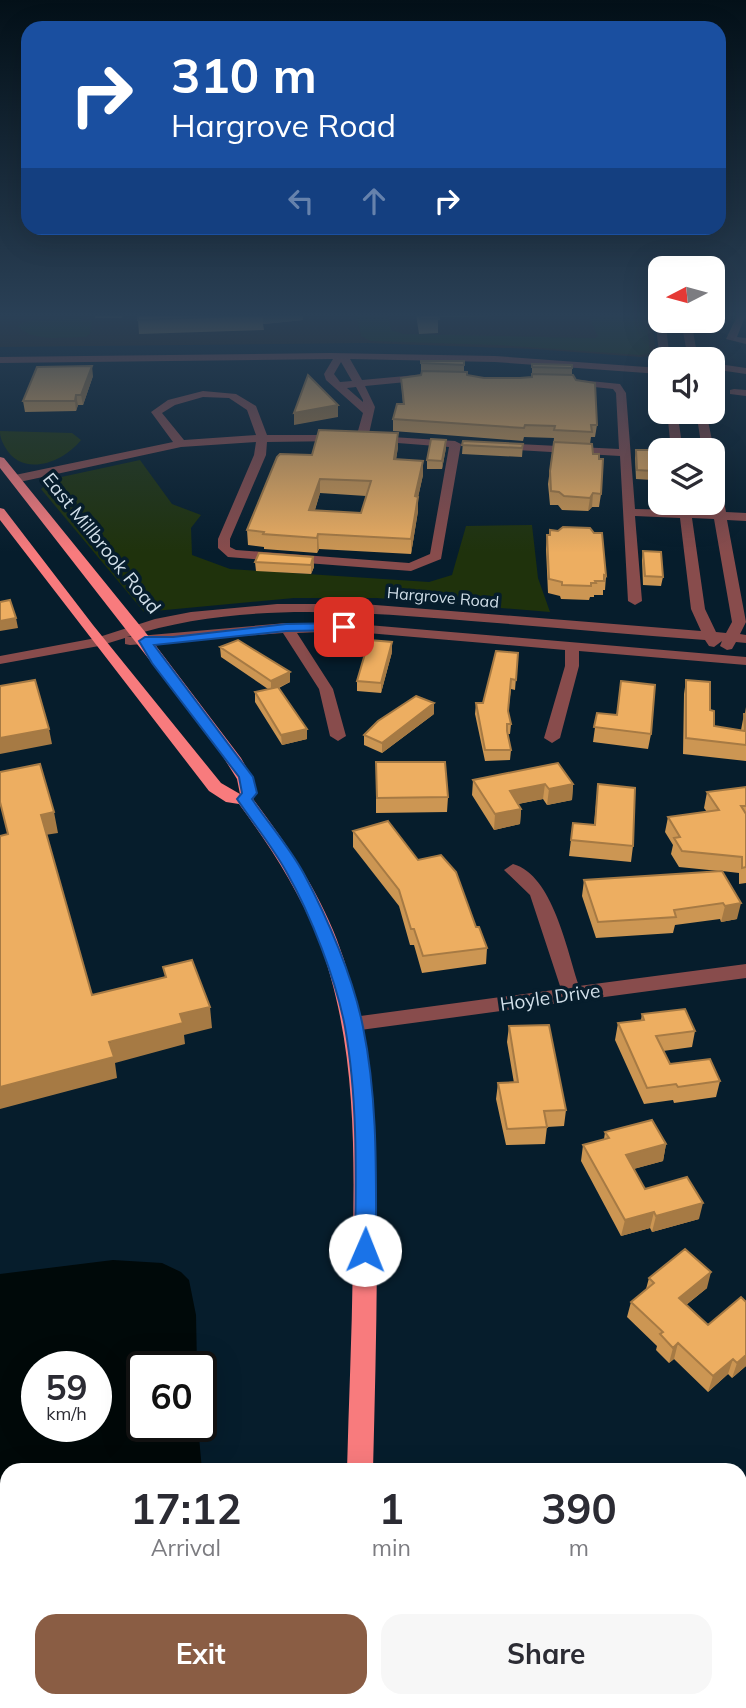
<!DOCTYPE html>
<html lang="en">
<head>
<meta charset="utf-8">
<style>
	body { margin:0; font-family:Mulish,sans-serif; background:#f7f7f7; color:#2b2b33; height:100vh; display:flex; flex-direction:column; font-size:26px; white-space:nowrap }
	* { box-sizing:border-box; margin:0 }
	p { font-size:23px; color:#7c7c81 }
	.icon { flex:none; width:38px; height:38px; fill:none; stroke:currentColor; stroke-width:2; stroke-linecap:round; stroke-linejoin:round }
	.map { position:relative; flex:1; overflow:hidden }
	.side { position:absolute; left:0px; top:1463px; width:747px; height:245px; display:flex; flex-direction:column; background:#fff; border-radius:21px 21px 0 0; box-shadow:0 7px 28px #0002 }
	.side>* { flex:none }
	.hud { position:absolute; left:21px; top:21px; width:705px; height:214px; border-radius:21px; box-shadow:0 7px 28px #0002; background:#1a4fa0; color:#fff; overflow:hidden }
	.needle { width:46px; rotate:264deg }
	.controls { position:absolute; left:648px; top:256px; display:grid; gap:14px }
	.controls a { display:grid; place-items:center; width:77px; height:77px; border-radius:14px; background:#fff; box-shadow:0 7px 28px #0002; font-size:35px }
	.speed { position:absolute; left:21px; top:1351px; display:flex; gap:14px; font-size:35px; font-weight:700; text-align:center }
	.speed>* { display:grid; place-content:center; width:91px; height:91px; border-radius:50%; background:#fff; box-shadow:0 7px 28px #0002; line-height:1 }
	.speed small { font-size:18px; font-weight:400 }
	.speed .limit { border:4px solid #111; border-radius:10px; background:#fff; color:#111 }
	.pin { position:absolute; display:grid; place-items:center; width:60px; height:60px; color:#fff; margin:-30px; border-radius:14px; box-shadow:0 4px 10px #0006 }
	.me { position:absolute; width:77px; margin:-38px; rotate:1deg; stroke-linejoin:round; filter:drop-shadow(0 0 5px #0008) }
	.turn { display:flex; align-items:center; gap:24px; height:147px; padding:0 35px; font-size:32px }
	.turn .icon { width:91px; height:91px; stroke-width:2.5 }
	.turn b { display:block; font-size:49px; line-height:60px }
	.lanes { display:flex; align-items:center; height:66px; padding:0 35px; background:#0003; justify-content:center; gap:35px; direction:ltr }
	.lanes .off { opacity:.35 }
	.eta { display:flex; justify-content:space-evenly; align-items:center; height:119px; text-align:center }
	.eta b { font-size:42px; font-weight:700; line-height:49px }
	.action { display:flex; gap:14px; margin-top:auto; padding:14px 35px }
	.action a { flex:1; height:80px; border-radius:21px; background:#8a5d44; color:#fff; font-size:28px; font-weight:700; line-height:80px; text-align:center }
	.action a+a { background:#f7f7f7; color:#2b2b33 }
	.map>svg:first-child { display:block }
</style>
</head>
<body>
<div class="map">
<svg width="746" height="1708" viewBox="0 0 746 1708">
	<rect width="100%" height="100%" fill="#061d2c"/>
	<!-- commercial -->
	<path fill="#2c1e12" d="M 0,314 L 651,314 L 656,353 L 652,356 L 641,357 L 534,349 L 367,343 L 0,347 Z"/>
	<!-- green -->
	<path fill="#1f320c" d="M 356,314 L 388,314 L 391,330 L 403,334 L 595,338 L 598,336 L 590,319 L 608,314 L 646,314 L 650,353 L 640,355 L 498,345 L 371,341 L 361,336 Z
		M 81,318 L 81,321 L 92,321 L 90,334 L 86,337 C 66,337 32,343 18,326 L 26,321 Z
		M 0,431 L 72,433 L 81,440 C 63,463 22,478 5,447 C 2,441 0,438 0,431 Z
		M 140,460 L 172,504 L 201,515 L 191,528 L 192,555 L 230,569 L 429,582 L 452,575 L 466,526 L 532,525 L 538,578 L 550,612 L 377,598 L 294,598 L 144,612 L 41,489 L 52,479 Z"/>
	<!-- water -->
	<path fill="#000909" fill-rule="evenodd" d="M 113,1260 L 162,1263 L 181,1272 L 189,1280 L 196,1315 L 197,1367 L 142,1367 L 142,1426 L 198,1426 L 202,1470 L 7,1470 L 7,1680 L 0,1681 L 0,1274 ZM 37,1367 L 96,1367 L 96,1426 L 37,1426 Z"/>
	<g fill="none" stroke-linecap="round" stroke-linejoin="round">
		<!-- stream -->
		<path stroke="#000909" stroke-width="10" d="M 740,1524 L 746,1525"/>
		<!-- minor -->
		<path fill="#884c4c" fill-rule="evenodd" d="M 738,314 L 746,314 L 737,337 L 746,338 L 746,344 L 726,339 Z
			M 660,317 L 660,320 L 665,320 L 670,359 L 660,359 L 655,320 Z
			M 681,320 L 691,320 L 698,359 L 688,359 Z
			M 330,353 L 495,356 L 660,368 L 660,374 L 495,362 L 350,359 L 362,380 L 427,374 L 432,377 L 427,380 L 365,386 L 375,407 L 368,438 L 362,441 L 356,438 L 363,413 L 326,380 L 324,374 L 333,359 L 0,363 L 0,357 ZM 341,362 L 352,381 L 340,382 L 334,374 ZM 356,387 L 363,400 L 363,402 L 347,388 Z
			M 712,363 L 746,368 L 746,374 L 712,369 Z
			M 570,379 L 620,384 L 626,393 L 635,509 L 679,510 L 678,502 L 690,502 L 691,511 L 713,512 L 712,468 L 718,471 L 726,512 L 746,513 L 746,521 L 727,520 L 746,622 L 740,634 L 746,635 L 746,643 L 736,642 L 732,649 L 727,650 L 720,646 L 722,641 L 714,647 L 709,646 L 705,640 C 627,634 549,627 471,621 C 357,612 238,601 127,637 L 286,623 L 344,623 L 746,657 L 746,665 L 579,651 L 579,666 L 560,738 L 552,743 L 544,738 L 565,666 L 565,650 L 344,631 L 297,633 L 333,689 L 346,736 L 338,741 L 330,736 L 319,689 L 283,633 L 130,645 L 125,644 L 125,638 L 99,646 L 0,664 L 0,656 L 96,638 L 155,619 L 191,612 L 277,604 L 363,604 L 701,631 L 691,609 L 680,518 L 635,516 L 642,601 L 635,605 L 628,601 L 620,456 L 498,449 L 492,446 L 498,443 L 619,449 L 616,393 L 613,389 L 566,384 L 566,380 ZM 692,518 L 714,519 L 732,622 L 726,633 L 716,632 L 705,609 Z
			M 734,389 L 746,390 L 746,396 L 730,394 L 730,390 Z
			M 203,391 L 236,394 L 256,406 L 267,435 L 341,435 L 347,438 L 341,441 L 267,442 L 266,455 L 230,539 L 230,547 L 236,550 L 409,563 L 430,554 L 449,447 L 372,441 L 370,439 L 376,436 L 455,441 L 461,444 L 441,559 L 411,571 L 228,557 L 218,548 L 218,539 L 254,455 L 256,442 L 181,447 L 15,483 L 9,479 L 15,475 L 173,442 L 151,412 L 168,400 ZM 203,397 L 229,398 L 247,410 L 256,435 L 184,440 L 162,413 L 175,405 Z
			M 667,411 L 677,411 L 683,450 L 671,450 Z
			M 696,411 L 706,411 L 714,450 L 712,452 L 712,450 L 702,450 Z
			M 513,864 C 553,875 567,951 579,986 L 746,964 L 746,978 L 353,1031 L 346,1029 L 343,1024 L 346,1019 L 353,1017 L 561,989 L 530,895 L 504,870 Z"/>
		<!-- major -->
		<path fill="#f87b7d" fill-rule="evenodd" d="M 0,457 L 4,458 L 150,638 L 241,758 L 253,779 L 257,793 L 253,799 C 286,843 317,888 337,940 C 373,1035 376,1136 377,1237 C 377,1315 375,1392 373,1470 L 347,1470 C 349,1392 353,1314 353,1236 C 355,1136 354,1031 317,936 C 297,888 270,846 239,804 L 226,802 L 209,791 L 0,520 L 0,508 L 4,509 L 93,625 L 221,783 L 240,794 L 237,779 L 215,744 L 0,468 Z
			M 338,1701 L 368,1701 L 368,1708 L 338,1708 Z"/>
	</g>
	<!-- wall -->
	<path fill="#cc9653" fill-rule="evenodd" d="M 44,314 L 78,314 L 44,315 Z
		M 95,314 L 123,314 L 122,318 L 95,318 Z
		M 303,314 L 303,320 L 263,324 L 264,330 L 139,334 L 138,320 Z
		M 416,314 L 562,314 L 562,315 L 438,317 L 438,333 L 419,334 Z
		M 421,361 L 464,365 L 464,372 L 467,375 L 484,378 L 520,378 L 532,377 L 532,364 L 572,365 L 572,375 L 597,425 L 595,437 L 591,437 L 590,444 L 601,494 L 599,507 L 592,507 L 588,511 L 562,510 L 558,505 L 550,505 L 548,484 L 554,438 L 524,437 L 523,441 L 393,431 L 393,419 L 403,404 L 401,378 L 421,375 L 422,372 L 421,372 Z
		M 93,376 L 83,405 L 78,405 L 76,411 L 25,412 L 23,401 Z
		M 463,441 L 523,444 L 522,457 L 462,454 Z
		M 398,447 L 396,459 L 423,461 L 423,475 L 418,497 L 418,511 L 411,554 L 319,549 L 317,553 L 264,549 L 264,547 L 248,545 L 247,530 L 312,455 ZM 320,493 L 366,496 L 361,513 L 315,510 Z
		M 446,448 L 442,469 L 427,469 L 427,460 Z
		M 636,450 L 653,471 L 652,480 L 636,479 L 635,458 Z
		M 547,535 L 606,576 L 605,590 L 603,590 L 603,595 L 594,595 L 594,597 L 590,597 L 589,600 L 561,599 L 560,596 L 548,593 L 546,549 Z
		M 643,551 L 663,577 L 661,586 L 643,585 L 642,560 Z
		M 313,557 L 314,567 L 311,574 L 256,571 L 255,562 Z
		M 220,647 L 290,672 L 290,682 L 279,688 L 307,729 L 307,739 L 282,745 L 255,702 L 255,692 L 268,689 L 221,657 Z
		M 392,652 L 381,693 L 357,691 L 357,681 Z
		M 518,653 L 515,690 L 511,689 L 508,712 L 511,724 L 510,734 L 508,734 L 511,750 L 510,760 L 485,761 L 475,714 L 476,703 L 483,703 Z
		M 686,680 L 710,710 L 714,726 L 741,730 L 744,714 L 745,714 L 746,707 L 746,761 L 683,754 L 684,694 Z
		M 597,713 L 651,734 L 648,749 L 593,742 Z
		M 434,714 L 382,753 L 364,745 L 364,735 Z
		M 376,762 L 448,797 L 447,812 L 376,813 Z
		M 473,780 L 573,784 L 572,800 L 547,805 L 543,799 L 518,804 L 521,809 L 520,824 L 494,830 L 472,795 Z
		M 598,784 L 633,846 L 631,862 L 569,856 L 573,823 L 594,825 Z
		M 746,787 L 746,883 L 739,884 L 739,873 L 722,871 L 737,919 L 721,922 L 720,919 L 675,925 L 673,933 L 596,938 L 582,896 L 584,880 L 719,871 L 679,867 L 671,854 L 673,845 L 665,832 L 668,817 L 707,812 L 704,808 L 707,792 Z
		M 353,831 L 418,860 L 476,927 L 487,948 L 486,964 L 422,973 L 414,945 L 410,945 L 399,906 L 353,847 Z
		M 642,1014 L 695,1031 L 692,1047 L 663,1051 L 670,1064 L 720,1081 L 716,1097 L 674,1103 L 673,1100 L 644,1104 L 615,1040 L 618,1023 L 641,1020 Z
		M 509,1026 L 566,1110 L 564,1126 L 547,1127 L 545,1144 L 506,1145 L 496,1099 L 498,1083 L 514,1083 L 507,1042 Z
		M 605,1132 L 666,1144 L 663,1161 L 633,1169 L 645,1189 L 699,1219 L 652,1232 L 650,1228 L 621,1236 L 581,1161 L 583,1145 L 604,1139 Z
		M 649,1278 L 707,1288 L 686,1305 L 708,1325 L 746,1302 L 746,1366 L 732,1378 L 728,1374 L 708,1392 L 674,1359 L 669,1363 L 656,1350 L 657,1346 L 627,1317 L 631,1302 L 646,1289 Z"/>
	<!-- shaded-wall -->
	<path fill="#a67a44" d="M 263,314 L 303,314 L 303,320 L 263,324 Z
		M 92,366 L 93,376 L 83,405 L 81,395 Z
		M 76,395 L 78,405 L 76,411 L 75,401 Z
		M 338,405 L 338,417 L 294,425 L 294,413 Z
		M 398,433 L 398,447 L 394,473 L 394,459 Z
		M 446,440 L 446,448 L 442,469 L 442,461 Z
		M 423,461 L 423,475 L 415,511 L 415,496 Z
		M 320,479 L 320,493 L 310,525 L 309,510 Z
		M 593,493 L 592,507 L 588,511 L 590,498 Z
		M 418,497 L 418,511 L 411,554 L 411,539 Z
		M 318,534 L 319,549 L 317,553 L 317,538 Z
		M 313,557 L 314,567 L 311,574 L 311,565 Z
		M 16,618 L 18,628 L 0,631 L 0,621 Z
		M 392,642 L 392,652 L 381,693 L 381,683 Z
		M 290,672 L 290,682 L 271,691 L 271,681 Z
		M 434,703 L 434,714 L 382,753 L 382,743 Z
		M 49,729 L 52,744 L 0,754 L 0,738 Z
		M 307,729 L 307,739 L 282,745 L 281,735 Z
		M 545,784 L 543,799 L 508,806 L 510,791 Z
		M 573,784 L 572,800 L 547,805 L 549,789 Z
		M 521,809 L 520,824 L 494,830 L 495,814 Z
		M 54,812 L 58,833 L 45,835 L 41,815 Z
		M 741,903 L 737,919 L 721,922 L 725,906 Z
		M 210,1007 L 212,1028 L 184,1035 L 185,1044 L 115,1063 L 117,1078 L 0,1109 L 0,1087 L 180,1014 Z
		M 666,1144 L 663,1161 L 623,1172 L 626,1155 Z
		M 703,1203 L 699,1219 L 652,1232 L 656,1216 Z
		M 654,1212 L 650,1228 L 621,1236 L 625,1220 Z
		M 711,1272 L 707,1288 L 675,1314 L 679,1298 Z
		M 678,1343 L 674,1359 L 669,1363 L 673,1348 Z
		M 746,1355 L 746,1366 L 732,1378 L 737,1363 Z
		M 733,1359 L 728,1374 L 708,1392 L 713,1376 Z"/>
	<!-- building -->
	<path fill="#edae61" stroke="#a67a44" stroke-width="2" fill-rule="evenodd" d="M 138,314 L 263,314 L 263,315 L 138,320 Z
		M 419,314 L 438,314 L 439,319 L 420,319 Z
		M 421,361 L 464,361 L 464,365 L 421,363 Z
		M 532,364 L 572,365 L 572,368 L 532,367 Z
		M 92,366 L 81,395 L 76,395 L 75,401 L 23,401 L 37,367 Z
		M 422,371 L 467,372 L 467,375 L 484,378 L 520,378 L 532,377 L 532,374 L 573,375 L 576,380 L 595,383 L 597,425 L 591,425 L 592,432 L 554,430 L 555,426 L 525,425 L 524,428 L 393,419 L 397,404 L 404,404 L 401,378 L 421,375 Z
		M 308,375 L 338,405 L 294,413 Z
		M 319,430 L 398,433 L 394,459 L 423,461 L 415,496 L 418,497 L 411,539 L 318,534 L 317,538 L 263,534 L 264,532 L 247,530 L 277,457 L 280,454 L 312,455 ZM 320,479 L 371,481 L 361,513 L 309,510 Z
		M 431,439 L 446,440 L 442,461 L 427,460 Z
		M 463,441 L 523,444 L 522,448 L 462,445 Z
		M 554,442 L 592,444 L 593,454 L 599,454 L 599,459 L 603,459 L 601,494 L 593,493 L 590,498 L 564,496 L 559,492 L 551,491 L 550,471 Z
		M 636,450 L 651,450 L 653,471 L 637,470 Z
		M 563,527 L 590,528 L 594,533 L 602,533 L 606,576 L 604,575 L 604,581 L 595,581 L 596,583 L 591,583 L 591,586 L 562,585 L 562,582 L 549,579 L 547,535 L 550,535 L 550,530 L 558,531 Z
		M 643,551 L 661,552 L 663,577 L 645,576 Z
		M 259,553 L 313,557 L 311,565 L 255,562 Z
		M 10,600 L 16,618 L 0,621 L 0,602 Z
		M 238,640 L 290,672 L 271,681 L 220,647 Z
		M 369,640 L 392,642 L 381,683 L 357,681 Z
		M 496,651 L 518,653 L 516,680 L 511,679 L 508,711 L 511,724 L 507,724 L 507,731 L 511,750 L 485,750 L 476,703 L 483,703 Z
		M 35,680 L 49,729 L 0,738 L 0,686 Z
		M 686,680 L 710,682 L 710,710 L 714,711 L 714,726 L 745,731 L 744,714 L 746,714 L 746,745 L 686,738 Z
		M 621,681 L 655,685 L 651,734 L 594,727 L 597,713 L 617,715 Z
		M 278,687 L 307,729 L 281,735 L 255,692 Z
		M 416,696 L 434,703 L 382,743 L 364,735 L 378,721 Z
		M 376,762 L 445,762 L 448,797 L 377,798 Z
		M 558,763 L 573,784 L 549,789 L 545,784 L 510,791 L 521,809 L 495,814 L 473,780 Z
		M 40,764 L 54,812 L 41,815 L 92,995 L 166,977 L 163,967 L 192,960 L 210,1007 L 180,1014 L 183,1023 L 109,1042 L 114,1057 L 0,1087 L 0,836 L 8,834 L 0,802 L 0,772 Z
		M 598,784 L 635,788 L 633,846 L 571,840 L 573,823 L 595,825 Z
		M 746,787 L 746,806 L 741,806 L 746,814 L 746,867 L 742,868 L 742,857 L 682,851 L 674,838 L 680,837 L 668,817 L 719,810 L 707,792 Z
		M 388,821 L 418,860 L 441,855 L 456,872 L 476,927 L 479,927 L 487,948 L 423,956 L 414,929 L 411,929 L 399,890 L 353,831 Z
		M 722,871 L 741,903 L 725,906 L 723,903 L 674,910 L 676,917 L 598,922 L 584,880 Z
		M 685,1009 L 695,1031 L 656,1036 L 670,1064 L 710,1059 L 720,1081 L 678,1087 L 676,1084 L 647,1088 L 618,1023 L 644,1020 L 642,1014 Z
		M 549,1025 L 566,1110 L 544,1111 L 547,1127 L 507,1129 L 498,1083 L 518,1082 L 509,1026 Z
		M 652,1120 L 666,1144 L 626,1155 L 645,1189 L 687,1177 L 703,1203 L 656,1216 L 654,1212 L 625,1220 L 583,1145 L 609,1138 L 605,1132 Z
		M 685,1249 L 711,1272 L 679,1298 L 708,1325 L 741,1297 L 746,1302 L 746,1355 L 737,1363 L 733,1359 L 713,1376 L 678,1343 L 673,1348 L 660,1334 L 663,1332 L 631,1302 L 654,1283 L 649,1278 Z"/>
	<!-- sky -->
	<linearGradient id="sky" x2="0" y2="1"><stop stop-color="#031018"/><stop offset="0.57" stop-color="#2a4056"/><stop offset="1" stop-color="#2a4056" stop-opacity="0"/></linearGradient>
	<rect width="746" height="553" fill="url(#sky)"/>
	<!-- route -->
	<path fill="#1a73e8" stroke="#114b97" stroke-width="2" d="M 344,623 L 349,624 L 349,630 L 286,631 L 154,645 L 253,777 L 257,793 L 252,799 C 269,824 290,848 304,874 C 328,919 353,977 363,1027 C 378,1100 376,1176 376,1250 L 373,1256 L 365,1259 L 358,1256 L 355,1250 C 356,1176 358,1100 345,1027 C 336,980 311,915 287,873 C 273,847 253,823 237,799 L 242,793 L 239,777 L 152,663 L 139,641 L 145,637 L 173,637 L 286,624 Z"/>
	<g text-anchor="middle" stroke-width="7" stroke-linejoin="round" paint-order="stroke">
		<!-- far-street labels -->
		<g font-size="16" fill="#d1dfe9" stroke="#061d2c">
			<text transform="translate(443 597) rotate(5)" y="6">Hargrove Road</text>
		</g>
		<!-- street labels -->
		<g font-size="19" fill="#d1dfe9" stroke="#061d2c">
			<text transform="translate(102 543) rotate(51)" y="7">East Millbrook Road</text>
			<text transform="translate(550 997) rotate(-8)" y="7">Hoyle Drive</text>
		</g>
	</g>
</svg>
<div class="controls">
<a><svg class="needle" viewBox="-14 -14 28 28"><path d="M0-13l5 13h-10z" fill="#e53935"/><path d="M0 13l5-13h-10z" fill="#7c7c81"/></svg></a>
<a><svg class="icon" aria-label="sound" viewBox="0 0 24 24"><path d="M4 9h4l5-4v14l-5-4H4zM17 9q2 3 0 6"/></svg></a>
<a><svg class="icon" aria-label="layers" viewBox="0 0 24 24"><path d="M12 4l9 5-9 5-9-5zM3 14l9 5 9-5"/></svg></a>
</div>
<div class="speed"><div>59<small>km/h</small></div><div class="limit">60</div></div>
<div class="pin" style="left:344px;top:627px;background:#d93025"><svg class="icon" aria-label="arrive" viewBox="0 0 24 24"><path d="M6 21V4h12l-3 4 3 4H6"/></svg></div>
<svg class="me" style="left:365px;top:1250px" viewBox="-20 -20 40 40"><circle r="19" fill="#fff"/><path d="M0-13L10 11 0 6-10 11z" fill="#1a73e8"/></svg>
<div class="hud">
<div class="turn"><svg class="icon" aria-label="right" viewBox="0 0 24 24"><path d="M7 20v-9h11M14 6l5 5-5 5"/></svg><div><b>310 m</b>Hargrove Road</div></div>
<div class="lanes"><svg class="icon off" aria-label="left" viewBox="0 0 24 24"><path d="M17 20v-9H6M10 6l-5 5 5 5"/></svg><svg class="icon off" aria-label="ahead" viewBox="0 0 24 24"><path d="M12 20V5M6 11l6-6 6 6"/></svg><svg class="icon" aria-label="right" viewBox="0 0 24 24"><path d="M7 20v-9h11M14 6l5 5-5 5"/></svg></div>
</div>
<section class="side">
<div class="eta">
<div><b>17:12</b><p>Arrival</p></div>
<div><b>1</b><p>min</p></div>
<div><b>390</b><p>m</p></div>
</div>
<div class="action"><a>Exit</a><a>Share</a></div>
</section>
</div>
</body>
</html>
